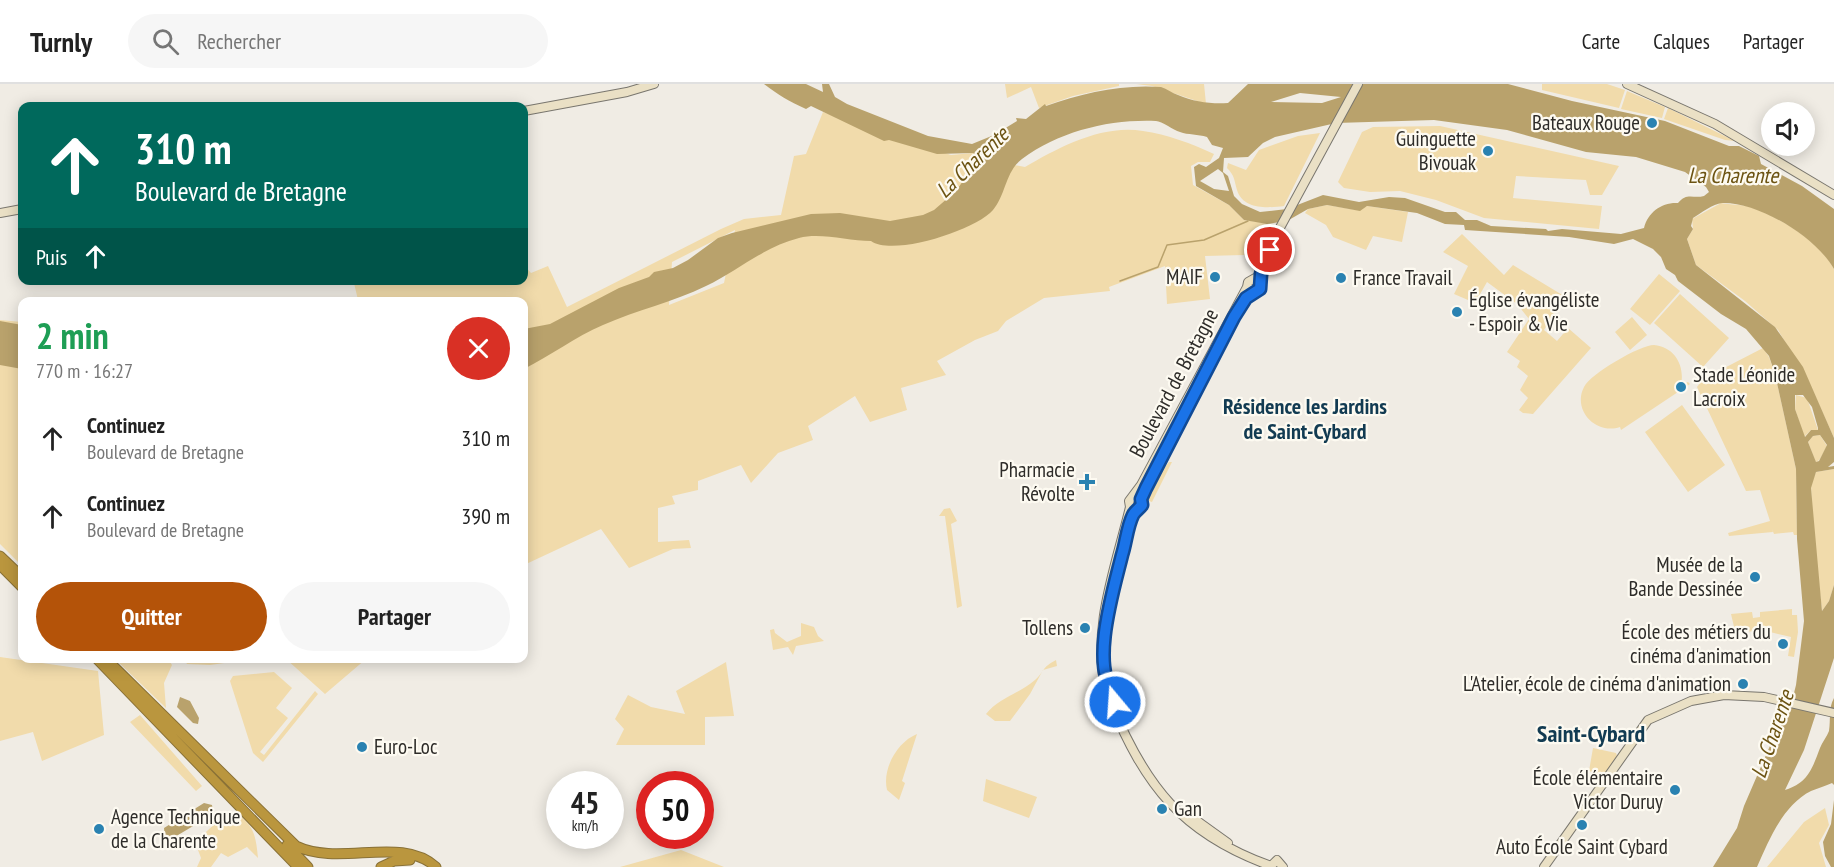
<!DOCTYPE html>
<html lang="fr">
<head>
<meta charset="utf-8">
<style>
	body { margin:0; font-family:"PT Sans Narrow",sans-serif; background:#f6f6f6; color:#222; height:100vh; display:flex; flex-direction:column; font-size:22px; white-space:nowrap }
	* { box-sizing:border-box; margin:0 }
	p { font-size:20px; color:#767676 }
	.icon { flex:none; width:33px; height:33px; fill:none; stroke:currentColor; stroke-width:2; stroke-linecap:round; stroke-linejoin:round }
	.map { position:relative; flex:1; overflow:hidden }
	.details { position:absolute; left:18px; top:213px; width:510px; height:366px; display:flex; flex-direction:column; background:#fff; border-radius:12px; box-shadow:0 3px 15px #0003 }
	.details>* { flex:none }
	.top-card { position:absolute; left:18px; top:18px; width:510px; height:183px; border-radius:12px; box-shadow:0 3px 15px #0003; background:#00695c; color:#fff; overflow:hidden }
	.controls { position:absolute; left:1761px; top:18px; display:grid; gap:12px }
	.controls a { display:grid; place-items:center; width:54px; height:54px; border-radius:50%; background:#fff; box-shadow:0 3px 15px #0003; font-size:30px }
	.speed { position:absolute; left:546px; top:687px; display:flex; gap:12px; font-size:30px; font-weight:700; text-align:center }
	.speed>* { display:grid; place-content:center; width:78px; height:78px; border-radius:50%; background:#fff; box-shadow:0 3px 15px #0003; line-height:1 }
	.speed small { font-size:15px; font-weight:400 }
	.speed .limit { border:9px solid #d22; background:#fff; color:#111 }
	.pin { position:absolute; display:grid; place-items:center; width:51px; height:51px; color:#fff; margin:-26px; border:3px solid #fff; border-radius:50%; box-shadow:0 2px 6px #0007 }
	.me { position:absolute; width:66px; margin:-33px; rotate:342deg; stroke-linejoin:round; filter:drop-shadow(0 0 4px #0008) }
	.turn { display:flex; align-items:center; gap:21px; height:126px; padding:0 18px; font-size:27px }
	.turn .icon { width:78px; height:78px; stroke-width:2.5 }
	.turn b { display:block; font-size:42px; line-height:51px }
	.then { display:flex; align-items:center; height:57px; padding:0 18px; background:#0003; gap:12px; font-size:22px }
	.round { display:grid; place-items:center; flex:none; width:63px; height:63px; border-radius:32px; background:#f6f6f6 }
	.overview { display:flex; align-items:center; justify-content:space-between; height:102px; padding:0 18px }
	h1 { font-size:36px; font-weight:700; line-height:45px; color:#1e9e55 }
	.button { display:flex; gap:12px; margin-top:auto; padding:12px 18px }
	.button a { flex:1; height:69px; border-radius:36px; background:#b45309; color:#fff; font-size:24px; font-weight:700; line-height:69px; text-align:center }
	.button a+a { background:#f6f6f6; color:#222 }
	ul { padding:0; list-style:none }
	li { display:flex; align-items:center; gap:18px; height:78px; padding:0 18px }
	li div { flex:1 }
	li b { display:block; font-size:22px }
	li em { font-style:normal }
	header { display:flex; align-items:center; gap:36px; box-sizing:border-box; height:84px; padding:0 30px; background:#fff; border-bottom:2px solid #e0e0e0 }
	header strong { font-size:28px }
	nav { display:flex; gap:33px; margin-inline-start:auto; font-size:21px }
	.search { width:420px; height:54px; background:#f6f6f6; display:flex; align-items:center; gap:15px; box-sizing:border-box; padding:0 21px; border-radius:33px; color:#767676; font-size:22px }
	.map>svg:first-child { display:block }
</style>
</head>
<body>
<header>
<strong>Turnly</strong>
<div class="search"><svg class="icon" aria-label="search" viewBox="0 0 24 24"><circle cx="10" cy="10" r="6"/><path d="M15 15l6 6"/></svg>Rechercher</div>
<nav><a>Carte</a><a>Calques</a><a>Partager</a></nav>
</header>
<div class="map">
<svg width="1834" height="783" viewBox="0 0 1834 783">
	<rect width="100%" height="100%" fill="#f0ece4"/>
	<!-- green -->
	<path fill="#f1dbab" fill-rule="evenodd" d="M 1005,0 L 1119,0 L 1119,2 L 1073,12 L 1039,24 L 1031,3 L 1007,14 Z
		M 1136,0 L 1204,0 L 1206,20 L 1152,2 Z
		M 1542,0 L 1607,0 L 1625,6 L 1619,24 L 1542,6 Z
		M 1627,7 L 1665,23 L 1662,34 L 1621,25 Z
		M 1668,24 L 1735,57 L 1725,56 L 1664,35 Z
		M 823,28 L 951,71 L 973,69 L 979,74 L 1025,83 C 1059,63 1103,40 1143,47 C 1167,50 1192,60 1214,70 L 1210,78 L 1198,78 L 1191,82 L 1193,101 L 1229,121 L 1244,136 L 1274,140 L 1254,176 L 1244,171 L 1205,172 L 1210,215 L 1167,220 L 1165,182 L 1109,203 L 1110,207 L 1044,214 L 1006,237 L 998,247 L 975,256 L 937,277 L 946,291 L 901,304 L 907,326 L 870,338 L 855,312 L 808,342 L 813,356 L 778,369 L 751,399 L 741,381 L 698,397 L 698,406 L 672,412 L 675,420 L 658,424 L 658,458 L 689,456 L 691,464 L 673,465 L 629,484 L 601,445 L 524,481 L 524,218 L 350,218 L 358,216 L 354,199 L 371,196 L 524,196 L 524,181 L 531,189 L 548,182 L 567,223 L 721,145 L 744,135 L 781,131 L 794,72 L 806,70 ZM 735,146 L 724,199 L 669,221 L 672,178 Z
		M 1440,42 L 1619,82 L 1602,111 L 1590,111 L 1586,96 L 1516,92 L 1513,114 L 1602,122 L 1599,145 L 1484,134 L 1436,116 L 1400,107 L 1370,108 L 1344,104 L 1338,98 L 1362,48 L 1373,43 Z
		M 1320,49 L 1284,122 C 1268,124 1243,126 1237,106 C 1234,96 1235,92 1227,84 L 1228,79 L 1246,86 L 1259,66 L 1298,52 Z
		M 1721,119 C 1731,121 1743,120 1753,124 C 1783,135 1819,157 1834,185 L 1834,354 L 1808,296 L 1778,246 L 1745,217 L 1696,181 L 1687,155 L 1693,145 L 1692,135 Z
		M 1327,121 L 1357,126 L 1367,122 L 1408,128 L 1402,158 L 1373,152 L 1366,166 L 1333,153 L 1326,141 L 1305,129 L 1308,125 Z
		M 1462,150 L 1504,191 L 1513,181 L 1564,212 L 1544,246 L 1557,257 L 1568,244 L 1591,264 L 1533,330 L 1523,329 L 1519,326 L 1528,314 L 1520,306 L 1528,292 L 1517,283 L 1520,277 L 1507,268 L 1529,235 L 1517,220 L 1487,198 L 1475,219 L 1454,210 L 1468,182 L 1443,168 Z
		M 1659,190 L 1680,207 L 1650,241 L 1630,225 Z
		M 1680,210 L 1729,254 L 1703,283 L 1654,239 Z
		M 1632,233 L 1647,251 L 1630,266 L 1615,248 Z
		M 0,236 L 22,238 L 22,482 L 0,460 Z
		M 1654,261 C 1675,263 1685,282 1681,301 L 1688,298 L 1690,300 L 1621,346 L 1620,343 C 1596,351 1572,326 1584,303 C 1590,290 1640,261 1654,261 Z
		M 1763,264 L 1769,273 L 1775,290 L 1796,385 L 1797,451 L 1794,451 L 1793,448 L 1774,450 L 1772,445 L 1773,448 L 1729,452 L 1728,449 L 1770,437 L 1760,406 L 1746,407 L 1697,303 L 1703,295 Z
		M 1796,311 L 1807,314 L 1818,346 L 1811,346 L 1804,353 L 1795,325 Z
		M 1682,321 L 1725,381 L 1688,408 L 1645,348 Z
		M 1820,351 L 1827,362 L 1820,375 L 1816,379 L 1808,358 L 1813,352 Z
		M 1169,378 L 1172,378 L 1152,418 L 1146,416 L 1145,413 L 1151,400 Z
		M 1834,385 L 1834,501 L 1829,517 L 1822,527 L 1812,437 L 1811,400 L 1816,388 Z
		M 950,424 L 957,437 L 951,440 L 962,522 L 957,524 L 945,432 L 939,432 L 944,425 Z
		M 1792,525 L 1792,531 L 1797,531 L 1798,548 L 1794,573 L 1788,572 L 1791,553 L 1770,548 L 1735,547 L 1731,530 L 1752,528 L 1753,534 L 1760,533 L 1760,528 Z
		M 801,539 L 814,543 L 818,552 L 824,557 L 796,562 L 793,571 L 788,563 L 773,566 L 770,546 L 774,545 L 775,549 L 787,558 L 801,552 Z
		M 0,573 L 98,587 L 104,651 L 42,677 L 33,648 L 0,657 Z
		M 115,575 L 168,575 L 172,581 L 164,599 L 166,624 Z
		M 184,575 L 253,575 L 210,581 L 187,580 Z
		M 286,575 L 366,575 L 325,610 Z
		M 1056,576 L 1057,582 L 1043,586 L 1030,610 L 1010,637 L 995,637 L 986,630 C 999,614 1020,609 1035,596 C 1045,587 1041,584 1056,576 Z
		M 726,578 L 734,632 L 705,633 L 705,661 L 616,661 L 624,645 L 615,635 L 628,611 L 651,623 L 685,630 L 676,607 Z
		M 274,588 L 292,604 L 276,624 L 288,634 L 260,668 L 264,671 L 315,607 L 318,610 L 263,678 L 253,669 L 230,597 L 233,592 Z
		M 140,631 L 202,702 L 196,707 L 130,638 Z
		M 917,650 L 902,697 L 905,699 L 899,716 L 887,706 C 882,685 897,658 917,650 Z
		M 1593,664 L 1616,669 L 1617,672 L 1604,691 L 1589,687 Z
		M 986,695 L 1037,713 L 1029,734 L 983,717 Z
		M 1825,724 L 1829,741 L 1819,759 L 1826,783 L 1767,783 L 1804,738 Z
		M 238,730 C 255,743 256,754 258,774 L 247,763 L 228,773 L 221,769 L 211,783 L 197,783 L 201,774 L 195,758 L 219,736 Z
		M 681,766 L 724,783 L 620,783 Z"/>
	<!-- water -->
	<path fill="#b9a26c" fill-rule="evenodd" d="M 764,0 L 806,0 L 823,8 L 822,0 L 829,0 L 835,13 L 847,20 L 928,52 L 972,60 L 994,51 L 1017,37 L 1016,34 L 1026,35 L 1045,20 L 1046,22 C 1082,9 1122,0 1161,3 C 1167,5 1172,9 1178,11 C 1194,18 1211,20 1228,19 L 1248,0 L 1508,0 L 1572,17 L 1665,37 L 1729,62 L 1739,62 L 1759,72 L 1761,80 L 1802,102 L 1834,125 L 1834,185 C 1816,153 1759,118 1722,119 C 1713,120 1701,129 1693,134 L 1691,142 L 1693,145 L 1687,155 L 1696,181 L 1775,243 L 1803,283 L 1834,354 L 1834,378 L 1828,383 L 1834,382 L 1834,385 L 1816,388 L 1811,404 L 1822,527 L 1829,517 L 1834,501 L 1834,574 L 1804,666 L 1785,706 C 1808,699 1812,685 1820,664 C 1822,658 1827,653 1829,647 C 1831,635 1828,625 1834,614 L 1834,701 L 1832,699 C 1826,702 1818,704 1811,707 C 1783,721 1769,756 1757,783 L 1713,783 L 1737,744 L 1744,722 L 1785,627 L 1791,621 L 1796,601 L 1804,537 L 1797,455 L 1796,385 L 1775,290 L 1769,272 L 1746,245 L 1721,230 L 1678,197 L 1675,191 L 1666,185 L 1661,173 L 1653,165 L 1633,155 L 1614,160 L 1569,153 L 1465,146 L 1464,141 L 1445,140 L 1417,129 L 1367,122 L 1360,127 L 1327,121 L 1308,125 L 1287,137 L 1267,140 L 1244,136 L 1229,121 L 1196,102 L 1194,83 L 1199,80 L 1206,83 L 1219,74 L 1223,64 L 1212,61 L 1207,53 C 1198,50 1188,51 1180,48 C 1173,46 1162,37 1156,37 C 1110,35 1060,47 1022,75 C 1005,88 1006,111 993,126 C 976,146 893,173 871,157 C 848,157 820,148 799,154 C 763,163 738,187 706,202 C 673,218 637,226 603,241 C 575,253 550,272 524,285 L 524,245 L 550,240 L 619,204 L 649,193 L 654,188 L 673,184 L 688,176 L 718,154 L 732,149 L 811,130 L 840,129 L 890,137 L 923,131 L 934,126 L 956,107 L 979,74 L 973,69 L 937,70 L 889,56 L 884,57 L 811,22 L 806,25 C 788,17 779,11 764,0 ZM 1300,9 L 1341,13 L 1322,19 L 1271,18 ZM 1434,36 L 1507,46 L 1586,68 L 1636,73 L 1685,88 L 1706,103 L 1709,108 L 1704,112 C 1693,115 1687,108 1678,119 C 1662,118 1648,128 1644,144 L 1621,150 L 1562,145 L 1548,147 L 1546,145 L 1491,142 L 1477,136 L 1465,136 L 1456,128 L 1445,128 L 1405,114 L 1389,113 L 1359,118 L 1323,111 L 1287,125 L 1260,128 L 1242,120 L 1234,112 L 1228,92 L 1223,88 L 1224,74 L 1248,73 L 1263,59 L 1275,53 L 1336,39 ZM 1218,85 L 1223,89 L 1229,107 L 1214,105 L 1200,97 ZM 1795,311 L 1803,311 L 1812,323 L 1818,344 L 1818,346 L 1811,346 L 1805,353 L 1795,325 ZM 1820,351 L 1827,361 L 1819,377 L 1816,378 L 1808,358 L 1813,352 Z
		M 0,237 L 22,241 L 22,285 L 0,281 Z
		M 180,613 L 190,617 L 199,634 L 198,640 L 193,639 L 177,623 Z
		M 1834,716 L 1834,783 L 1831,783 L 1825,772 L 1823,758 L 1831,740 Z
		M 204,719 L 212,721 L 213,728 L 210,732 L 168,757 L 165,755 L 164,744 Z"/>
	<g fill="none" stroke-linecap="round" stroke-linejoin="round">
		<!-- stream -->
		<path stroke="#b9a26c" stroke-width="1.5" d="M 1120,197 L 1158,183 L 1167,161 L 1204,156 L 1248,137"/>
		<defs>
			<path id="secondary" d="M 1627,0 L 1715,40 L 1834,111
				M 524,27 L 627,8 L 654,0
				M 0,129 L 22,125
				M 1260,197 L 1276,151 L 1358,0
				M 1135,412 L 1140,414 L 1142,419 L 1135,426 L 1130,423 L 1129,417 L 1141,401 L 1247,203 L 1248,198 L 1255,194 L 1261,199 L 1256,208 L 1247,203
				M 1141,415 L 1200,300
				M1104.5 611a5.5 5.5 0 1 1 11 0a5.5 5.5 0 1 1-11 0Z
				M 1106,608 C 1091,545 1115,485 1130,423
				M 1110,617 C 1145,702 1182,750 1271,782
				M 1189,731 L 1228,759
				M 1271,782 L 1277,776 L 1283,783
				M 1544,783 L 1648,636 L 1691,617 L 1724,611 L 1764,613 L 1834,629"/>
			<path id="highway" d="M 0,472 L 22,493
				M 0,481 L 22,503
				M 96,574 L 298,783
				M 105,574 L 296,762 C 340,783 401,751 436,783
				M 287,761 L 308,783
				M 381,783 L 394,777 L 410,776"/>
		</defs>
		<!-- secondary casing -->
		<use href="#secondary" stroke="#79766e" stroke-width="10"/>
		<!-- highway casing -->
		<use href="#highway" stroke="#897137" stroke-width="11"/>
		<!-- secondary -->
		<use href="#secondary" stroke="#eae0c5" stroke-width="8"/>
		<!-- highway -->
		<use href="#highway" stroke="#ba963e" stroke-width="9"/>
	</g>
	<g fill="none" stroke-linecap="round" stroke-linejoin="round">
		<defs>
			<path id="route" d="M 1115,618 L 1115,609 C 1089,584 1114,504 1122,471 C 1126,459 1127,443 1133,431 C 1135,427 1139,425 1142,421 L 1141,415 L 1146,404 L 1234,233 L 1246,214 L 1260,205 L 1261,190 L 1270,166"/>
		</defs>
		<!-- route casing -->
		<use href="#route" stroke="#114b97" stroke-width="15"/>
		<!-- route -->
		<use href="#route" stroke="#1a73e8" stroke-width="10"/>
	</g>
	<!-- markers -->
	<g fill="#2a82b1" stroke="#fdfaf1" stroke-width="2">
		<circle cx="1652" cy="39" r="6"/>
		<circle cx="1488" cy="67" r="6"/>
		<circle cx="1215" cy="193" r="6"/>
		<circle cx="1341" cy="194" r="6"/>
		<circle cx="1457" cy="228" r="6"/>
		<circle cx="1681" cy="303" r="6"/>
		<path d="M1084 389h6v6h6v6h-6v6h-6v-6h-6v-6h6z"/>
		<circle cx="1755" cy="493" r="6"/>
		<circle cx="1085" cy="544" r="6"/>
		<circle cx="1783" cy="560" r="6"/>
		<circle cx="1743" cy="600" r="6"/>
		<circle cx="362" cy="663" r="6"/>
		<circle cx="1675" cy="706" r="6"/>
		<circle cx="1162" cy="725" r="6"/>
		<circle cx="1582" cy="741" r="6"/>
		<circle cx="99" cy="745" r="6"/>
	</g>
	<g text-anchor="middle" stroke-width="4.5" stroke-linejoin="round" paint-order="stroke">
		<!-- poi labels -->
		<g font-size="21" fill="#2e2c29" stroke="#fdfaf1" text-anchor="end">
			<text x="1640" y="46">Bateaux Rouge</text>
			<text x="1476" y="62">Guinguette<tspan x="1476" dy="24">Bivouak</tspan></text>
			<text x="1203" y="200">MAIF</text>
			<text x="1353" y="201" text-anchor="start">France Travail</text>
			<text x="1469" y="223" text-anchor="start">Église évangéliste<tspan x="1469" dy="24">- Espoir &amp; Vie</tspan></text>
			<text x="1693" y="298" text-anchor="start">Stade Léonide<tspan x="1693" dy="24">Lacroix</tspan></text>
			<text x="1075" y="393">Pharmacie<tspan x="1075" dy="24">Révolte</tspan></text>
			<text x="1743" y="488">Musée de la<tspan x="1743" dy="24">Bande Dessinée</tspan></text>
			<text x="1073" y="551">Tollens</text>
			<text x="1771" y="555">École des métiers du<tspan x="1771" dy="24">cinéma d'animation</tspan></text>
			<text x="1731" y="607">L'Atelier, école de cinéma d'animation</text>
			<text x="374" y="670" text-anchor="start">Euro-Loc</text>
			<text x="1663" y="701">École élémentaire<tspan x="1663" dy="24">Victor Duruy</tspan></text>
			<text x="1174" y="732" text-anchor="start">Gan</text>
			<text x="111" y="740" text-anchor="start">Agence Technique<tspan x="111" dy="24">de la Charente</tspan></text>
			<text x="1582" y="770" text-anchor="middle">Auto École Saint Cybard</text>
		</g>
		<!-- street labels -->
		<g font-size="21" fill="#2e2c29" stroke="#fdfaf1">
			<text transform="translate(1174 299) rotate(-62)" y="7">Boulevard de Bretagne</text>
		</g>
		<!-- water labels -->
		<g font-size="22" font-style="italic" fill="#6c5312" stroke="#fdfaf1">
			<text transform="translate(972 78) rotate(-44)" y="8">La Charente</text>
			<text x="1733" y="99">La Charente</text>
			<text transform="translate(1772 650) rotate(-71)" y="8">La Charente</text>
		</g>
		<!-- neighbourhood labels -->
		<g font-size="22" font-weight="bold" fill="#123b52" stroke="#fdfaf1">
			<text x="1305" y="330">Résidence les Jardins<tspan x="1305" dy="25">de Saint-Cybard</tspan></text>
		</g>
		<!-- quarter labels -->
		<g font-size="24" font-weight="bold" fill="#123b52" stroke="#fdfaf1">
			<text x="1591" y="658">Saint-Cybard</text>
		</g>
	</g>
</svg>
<div class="controls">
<a><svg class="icon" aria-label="sound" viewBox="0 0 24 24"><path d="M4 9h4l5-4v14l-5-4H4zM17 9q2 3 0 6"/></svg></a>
</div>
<div class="speed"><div>45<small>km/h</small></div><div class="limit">50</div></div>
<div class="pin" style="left:1270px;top:166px;background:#d93025"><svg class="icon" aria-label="arrive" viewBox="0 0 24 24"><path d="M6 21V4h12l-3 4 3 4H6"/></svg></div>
<svg class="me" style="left:1115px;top:618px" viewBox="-20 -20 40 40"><circle r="17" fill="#1a73e8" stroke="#fff" stroke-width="3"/><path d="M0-11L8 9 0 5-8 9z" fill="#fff"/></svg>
<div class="top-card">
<div class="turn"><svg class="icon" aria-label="ahead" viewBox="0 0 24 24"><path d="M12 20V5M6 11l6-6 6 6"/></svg><div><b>310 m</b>Boulevard de Bretagne</div></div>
<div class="then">Puis<svg class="icon" aria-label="ahead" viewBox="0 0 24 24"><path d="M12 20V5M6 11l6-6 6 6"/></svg></div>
</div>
<section class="details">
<div class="overview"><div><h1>2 min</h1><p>770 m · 16:27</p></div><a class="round" style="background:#d93025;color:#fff"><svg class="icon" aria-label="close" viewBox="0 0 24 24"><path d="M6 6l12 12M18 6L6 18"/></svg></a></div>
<ul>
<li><svg class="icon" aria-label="ahead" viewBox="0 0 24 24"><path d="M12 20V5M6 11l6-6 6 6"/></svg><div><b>Continuez</b><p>Boulevard de Bretagne</p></div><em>310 m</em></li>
<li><svg class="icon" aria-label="ahead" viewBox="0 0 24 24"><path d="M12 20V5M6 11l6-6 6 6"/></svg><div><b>Continuez</b><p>Boulevard de Bretagne</p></div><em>390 m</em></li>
</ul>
<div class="button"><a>Quitter</a><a>Partager</a></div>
</section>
</div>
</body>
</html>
